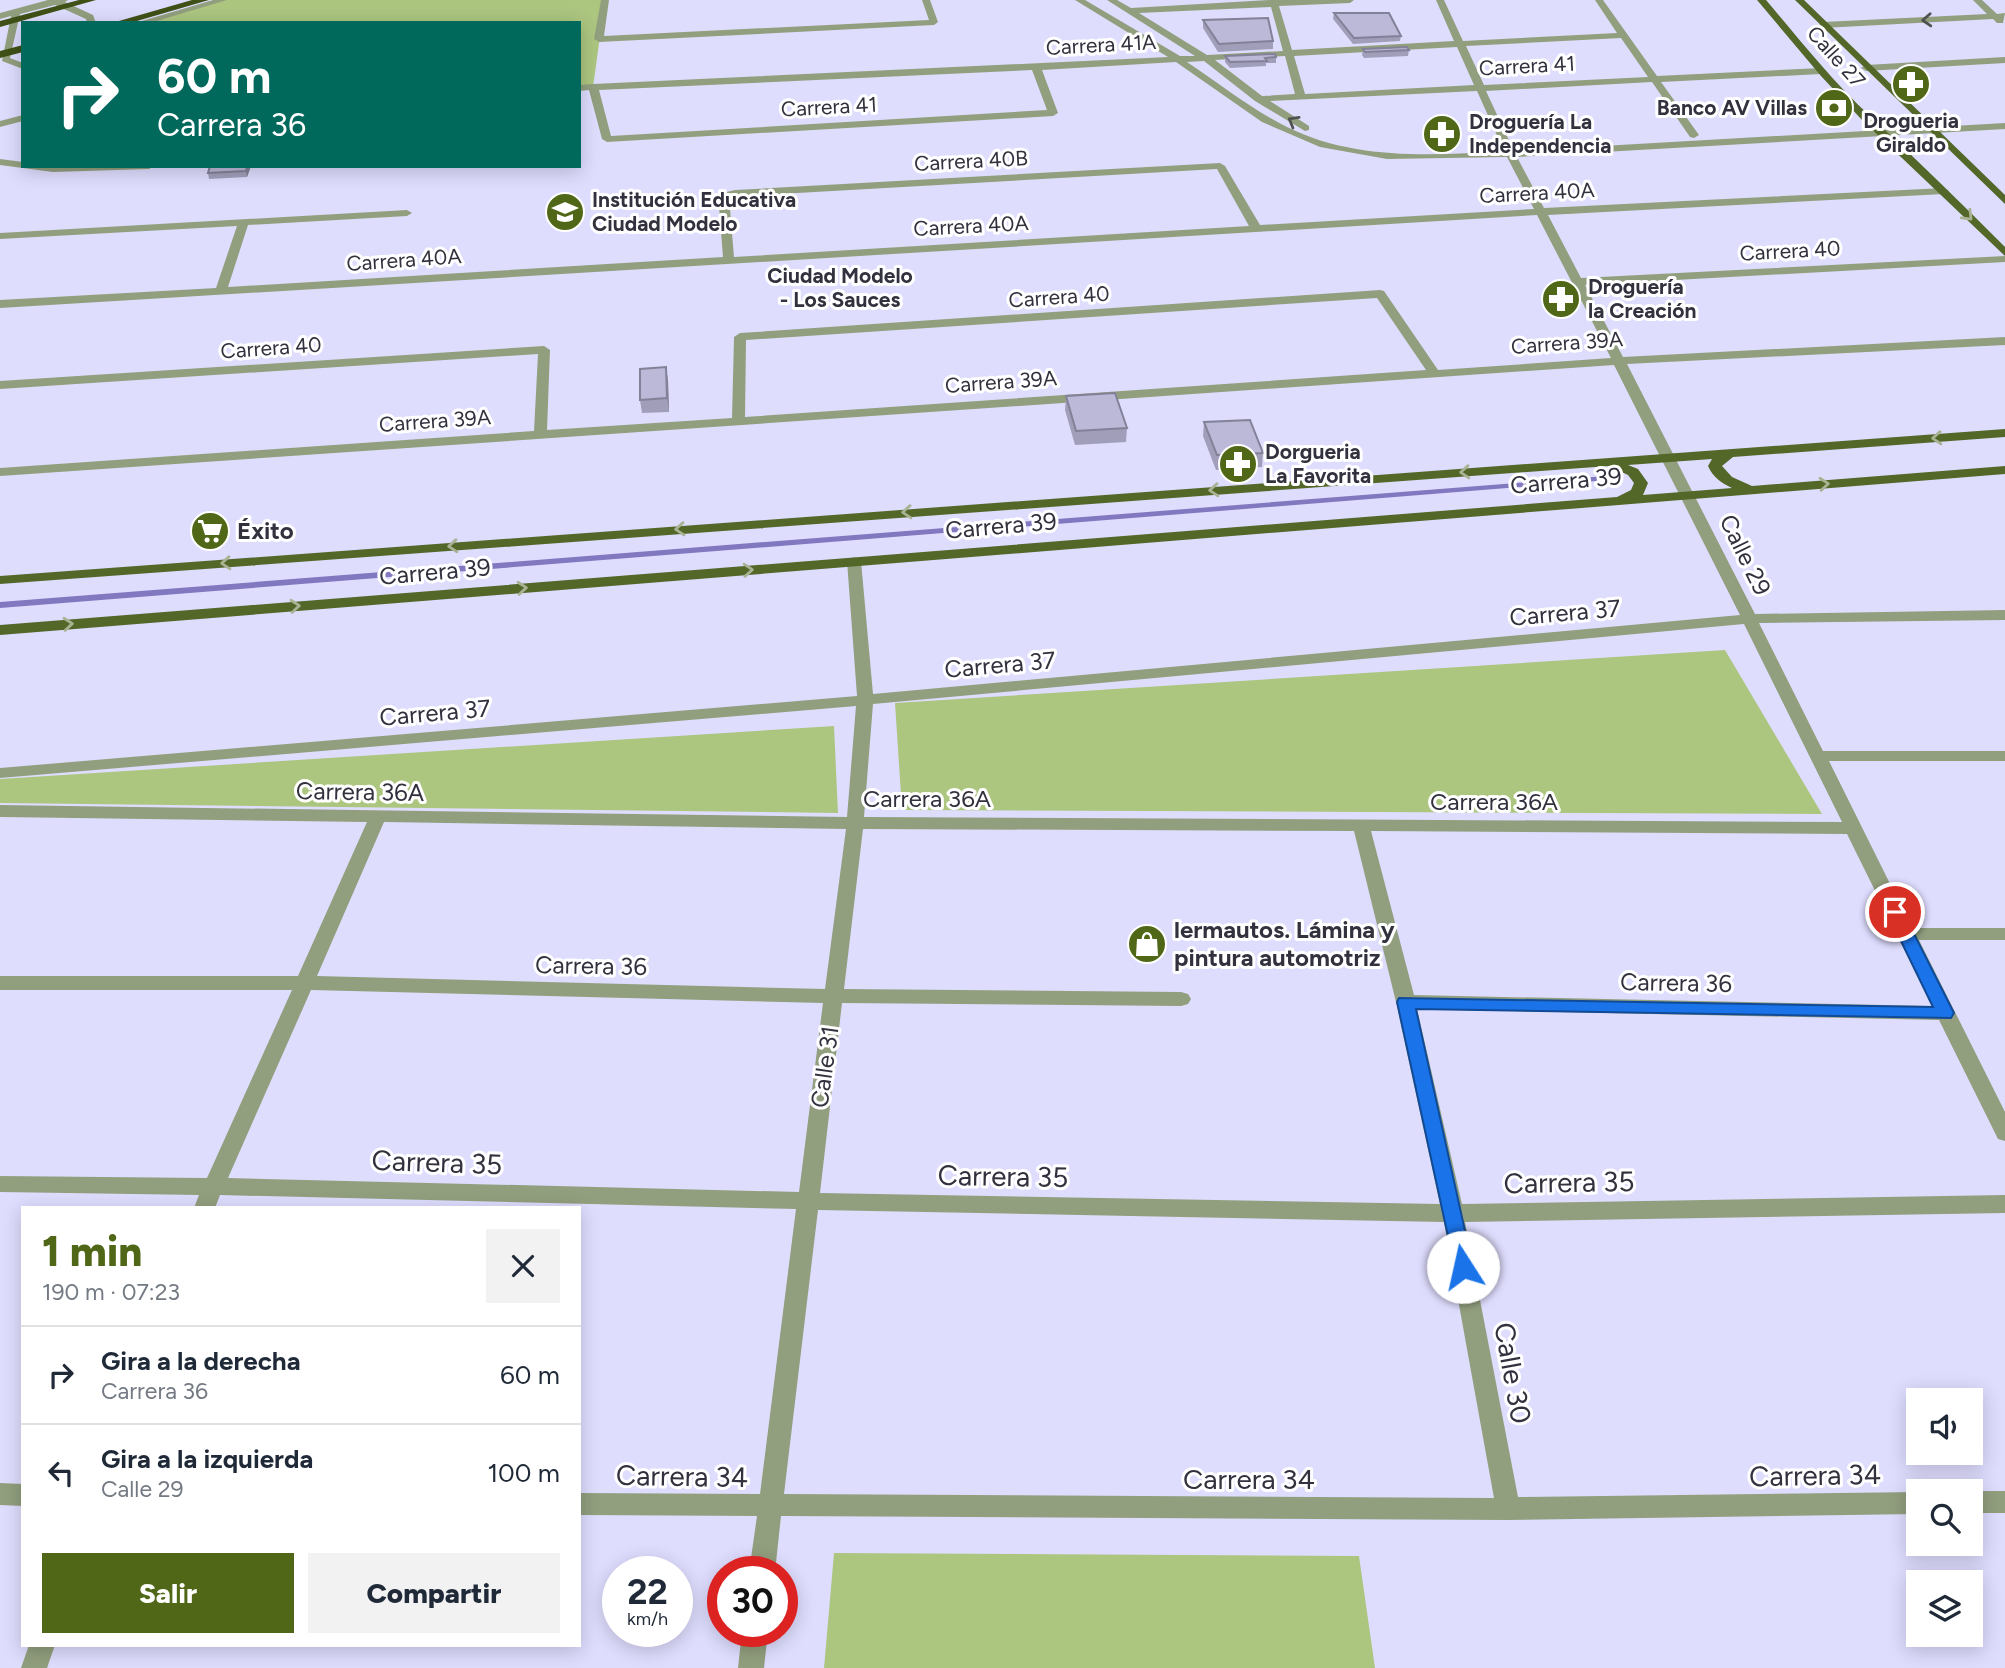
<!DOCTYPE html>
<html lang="es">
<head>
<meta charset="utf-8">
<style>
	body { margin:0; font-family:Figtree,sans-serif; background:#f2f2f3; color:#1f2937; height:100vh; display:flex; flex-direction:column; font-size:26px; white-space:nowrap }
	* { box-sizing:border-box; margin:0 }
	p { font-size:23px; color:#747a83 }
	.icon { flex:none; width:38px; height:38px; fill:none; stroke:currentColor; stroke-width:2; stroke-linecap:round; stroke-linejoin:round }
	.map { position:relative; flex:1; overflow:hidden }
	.side { position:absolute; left:21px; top:1206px; width:560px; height:441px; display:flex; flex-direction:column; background:#fff; border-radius:0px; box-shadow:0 4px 18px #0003 }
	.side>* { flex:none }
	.top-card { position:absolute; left:21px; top:21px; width:560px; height:147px; border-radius:0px; box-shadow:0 4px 18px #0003; background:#00695c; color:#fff; overflow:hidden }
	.controls { position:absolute; left:1906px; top:1388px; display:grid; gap:14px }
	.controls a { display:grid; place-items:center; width:77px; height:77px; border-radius:0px; background:#fff; box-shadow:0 4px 18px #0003; font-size:35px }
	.speed { position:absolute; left:602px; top:1556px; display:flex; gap:14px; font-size:35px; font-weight:700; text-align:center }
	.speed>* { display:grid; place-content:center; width:91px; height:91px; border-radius:50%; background:#fff; box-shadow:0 4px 18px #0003; line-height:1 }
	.speed small { font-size:18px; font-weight:400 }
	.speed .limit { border:10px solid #d22; background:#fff; color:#111 }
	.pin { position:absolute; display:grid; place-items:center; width:60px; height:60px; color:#fff; margin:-30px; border:4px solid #fff; border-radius:50%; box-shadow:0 2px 7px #0007 }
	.me { position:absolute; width:77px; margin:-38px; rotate:350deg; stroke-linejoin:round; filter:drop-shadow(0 0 5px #0008) }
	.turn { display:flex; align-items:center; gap:24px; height:147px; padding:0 21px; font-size:32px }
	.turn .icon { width:91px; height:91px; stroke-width:2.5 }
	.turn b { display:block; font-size:49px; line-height:60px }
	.round { display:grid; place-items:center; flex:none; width:74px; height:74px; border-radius:0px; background:#f2f2f3 }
	.summary { display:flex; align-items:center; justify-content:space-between; height:119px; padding:0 21px }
	h1 { font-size:42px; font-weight:800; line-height:52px; color:#4f6716 }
	.action { display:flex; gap:14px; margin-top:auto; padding:14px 21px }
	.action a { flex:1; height:80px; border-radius:0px; background:#4f6716; color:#fff; font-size:28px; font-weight:800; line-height:80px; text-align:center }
	.action a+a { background:#f2f2f3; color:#1f2937 }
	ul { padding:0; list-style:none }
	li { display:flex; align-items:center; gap:21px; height:98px; padding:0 21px; border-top:2px solid #e0e1e3 }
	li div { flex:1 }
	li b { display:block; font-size:26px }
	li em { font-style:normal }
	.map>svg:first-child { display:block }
</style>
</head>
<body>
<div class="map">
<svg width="2005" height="1668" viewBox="0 0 2005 1668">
	<rect width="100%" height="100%" fill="#dfddfe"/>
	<!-- green -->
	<path fill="#acc680" d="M 223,0 L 605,0 L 593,87 L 579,88 L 579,23 L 139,23 Z
		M 1725,650 L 1822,814 L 902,810 L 895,703 Z
		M 834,726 L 838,813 L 0,803 L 0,779 Z
		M 834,1553 L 1359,1556 L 1375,1668 L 824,1668 Z"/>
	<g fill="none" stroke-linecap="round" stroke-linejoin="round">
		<!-- stream -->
		<path fill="#8278c0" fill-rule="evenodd" d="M 1606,476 L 1609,476 L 1609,480 L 0,608 L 0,602 Z"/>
		<!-- minor -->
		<path fill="#929f7e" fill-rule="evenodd" d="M 48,0 L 68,0 L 65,2 L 93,15 L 96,23 L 87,23 L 86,19 L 55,5 L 20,14 L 10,58 L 23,63 L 23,69 L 2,61 L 11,16 L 0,19 L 0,13 Z
			M 213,0 L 227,0 L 150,23 L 135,23 Z
			M 601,0 L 609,0 L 604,36 L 929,20 L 922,0 L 930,0 L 938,22 L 934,25 L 599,42 L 594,39 Z
			M 1075,0 L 1085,0 L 1180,56 L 1195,56 L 1107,0 L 1117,0 L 1131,8 L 1269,0 L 1354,0 L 1350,3 L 1279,6 L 1292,50 L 1454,41 L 1436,0 L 1444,0 L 1463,41 L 1617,33 L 1595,0 L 1603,0 L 1657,76 L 1821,68 L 1826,71 L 1821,74 L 1661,82 L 1699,135 L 1694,138 L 1690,137 L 1652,82 L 1486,91 L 1514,151 L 2005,123 L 2005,129 L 1517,157 L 1544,208 L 1944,188 L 1949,191 L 1944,194 L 1548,215 L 1581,278 L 2005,256 L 2005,262 L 1585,285 L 1623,357 L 2005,337 L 2005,345 L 1627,364 L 1755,614 L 2005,610 L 2005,620 L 1759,623 L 1823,751 L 2005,751 L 2005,761 L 1829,761 L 1912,928 L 2005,928 L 2005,940 L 1919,940 L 2005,1112 L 2005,1141 L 1998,1139 L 1939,1020 L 1417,1009 L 1462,1204 L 2005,1195 L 2005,1213 L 1465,1222 L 1518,1497 L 1918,1492 L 1918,1514 L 1508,1520 L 781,1516 L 775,1572 L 749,1572 L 757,1516 L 579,1515 L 579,1493 L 760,1494 L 796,1209 L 220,1195 L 215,1208 L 194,1208 L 199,1195 L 0,1192 L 0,1176 L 207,1178 L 292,990 L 0,990 L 0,976 L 298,976 L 367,822 L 0,817 L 0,805 L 847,817 L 856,706 L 0,778 L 0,768 L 857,696 L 847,561 L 854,557 L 861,561 L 873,694 L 1740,615 L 1614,365 L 0,476 L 0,468 L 534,431 L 538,354 L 0,389 L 0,381 L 544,346 L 550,350 L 547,430 L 732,418 L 734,337 L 740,333 L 1380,290 L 1384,291 L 1438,370 L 1611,358 L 1537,215 L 0,308 L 0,300 L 216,288 L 237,226 L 0,239 L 0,233 L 407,210 L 412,213 L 407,216 L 248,225 L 228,287 L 723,257 L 718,194 L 735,190 L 1220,163 L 1225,166 L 1260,225 L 1534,209 L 1507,157 L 1387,159 L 1320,147 L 1262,122 L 1176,62 L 1042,70 L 1058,113 L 1053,116 L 607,142 L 602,139 L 589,90 L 579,91 L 579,85 L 593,84 L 1168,57 ZM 1271,7 L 1283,51 L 1207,55 L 1139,13 ZM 1621,38 L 1648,77 L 1484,85 L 1466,46 ZM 1457,47 L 1474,85 L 1305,94 L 1294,56 ZM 1285,56 L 1295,94 L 1262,96 L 1215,60 ZM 1204,61 L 1255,101 L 1305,131 L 1309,130 L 1309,126 L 1270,101 L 1477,91 L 1504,151 C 1432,156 1353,160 1287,127 C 1251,109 1220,84 1187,62 ZM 1032,70 L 1047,110 L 611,136 L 599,90 ZM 1217,169 L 1249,226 L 734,257 L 729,197 ZM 1377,298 L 1426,370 L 745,417 L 746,340 ZM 1744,624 L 1842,822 L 864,817 L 873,704 ZM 384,822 L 846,829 L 825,989 L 317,976 ZM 863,829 L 1354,831 L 1396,1002 L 1440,1204 L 820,1193 L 842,1003 L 1181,1006 L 1188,1004 L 1191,999 L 1188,994 L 1181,992 L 844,989 ZM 1371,831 L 1847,834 L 1932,1006 L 1414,995 ZM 311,990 L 823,1003 L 799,1192 L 228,1178 ZM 818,1210 L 1444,1222 L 1494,1498 L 784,1494 Z
			M 1973,0 L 1982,0 L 1997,14 L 2005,13 L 2003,23 L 1997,23 L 1993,19 L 1823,28 L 1819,25 L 1823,22 L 1987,14 Z
			M 2005,57 L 2005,63 L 1866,71 L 1861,68 L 1866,65 Z
			M 23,115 L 23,121 L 0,127 L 0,121 Z
			M 0,159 L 23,162 L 23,166 L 154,166 L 149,169 L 53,172 L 0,165 Z
			M 0,1483 L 23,1484 L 23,1506 L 0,1505 Z
			M 1970,1491 L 2005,1491 L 2005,1513 L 1970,1513 Z
			M 742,1631 L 768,1631 L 764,1668 L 738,1668 Z
			M 29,1645 L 55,1645 L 47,1668 L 21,1668 Z"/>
		<!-- major -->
		<path fill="#536729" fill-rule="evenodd" d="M 1757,0 L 1766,0 C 1799,39 1832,81 1870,116 C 1916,159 1960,202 2005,247 L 2005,256 L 1862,120 L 1821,76 Z
			M 1795,0 L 1804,0 L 2005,195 L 2005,204 Z
			M 2005,429 L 2005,437 L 1733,457 L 1722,466 L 1732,477 L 1752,486 L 2005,466 L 2005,474 L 0,635 L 0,625 L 1617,497 L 1631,490 L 1634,483 L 1628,475 L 1609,466 L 0,584 L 0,576 ZM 1712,459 L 1708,466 C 1713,477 1721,483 1732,488 L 1643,495 L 1648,483 L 1638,469 L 1628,465 Z"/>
		<!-- highway -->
		<path fill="#3f5116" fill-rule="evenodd" d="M 79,0 L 96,0 L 0,27 L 0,21 Z
			M 192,0 L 209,0 L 130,23 L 112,23 Z
			M 23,45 L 23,52 L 0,58 L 0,51 Z"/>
	</g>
	<!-- wall -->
	<path fill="#a19eba" d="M 1334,13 L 1401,36 L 1400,41 L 1353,44 L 1333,19 Z
		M 1203,20 L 1273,41 L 1273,49 L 1218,52 L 1203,28 Z
		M 1363,49 L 1409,50 L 1408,56 L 1364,58 L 1362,55 Z
		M 1225,56 L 1276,57 L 1276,63 L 1266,63 L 1266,66 L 1230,68 L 1225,62 Z
		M 251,166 L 247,177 L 209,179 L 208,173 Z
		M 666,367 L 668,381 L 669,412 L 642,413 L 640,400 Z
		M 1066,396 L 1127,428 L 1126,442 L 1075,445 L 1065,410 Z
		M 1204,422 L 1263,453 L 1262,467 L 1216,470 L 1203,436 Z"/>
	<!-- shaded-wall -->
	<path fill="#838197" d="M 247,166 L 251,166 L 247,177 L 246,171 Z
		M 666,367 L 668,381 L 669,412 L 667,398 Z"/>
	<!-- building -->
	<path fill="#bbb8d8" stroke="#838197" stroke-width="2" d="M 1334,13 L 1389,13 L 1401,36 L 1354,38 Z
		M 1268,18 L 1273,41 L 1219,44 L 1203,20 Z
		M 1407,47 L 1409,50 L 1365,52 L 1363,49 Z
		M 1275,54 L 1276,57 L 1265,58 L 1267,61 L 1230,62 L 1225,56 Z
		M 210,166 L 247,166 L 246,171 L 208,173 Z
		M 666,367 L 667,398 L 640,400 L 640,369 Z
		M 1115,393 L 1127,428 L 1076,431 L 1066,396 Z
		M 1250,420 L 1263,453 L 1217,455 L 1204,422 Z"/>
	<!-- one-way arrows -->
	<defs><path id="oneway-chevron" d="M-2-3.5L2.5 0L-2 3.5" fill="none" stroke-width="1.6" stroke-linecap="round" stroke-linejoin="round" transform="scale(1.75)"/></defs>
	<g stroke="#4f5251">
		<use href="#oneway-chevron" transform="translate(1927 20) rotate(177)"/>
		<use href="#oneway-chevron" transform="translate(1293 121) rotate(-150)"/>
	</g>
	<g stroke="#a9b394">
		<use href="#oneway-chevron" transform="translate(1968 216) rotate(45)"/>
		<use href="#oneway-chevron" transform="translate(1937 438) rotate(176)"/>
		<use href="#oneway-chevron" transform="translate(1465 472) rotate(176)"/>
		<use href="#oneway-chevron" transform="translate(1824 484) rotate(-5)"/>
		<use href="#oneway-chevron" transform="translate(1214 490) rotate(176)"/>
		<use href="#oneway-chevron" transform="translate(907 512) rotate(176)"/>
		<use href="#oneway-chevron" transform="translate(680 529) rotate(176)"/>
		<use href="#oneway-chevron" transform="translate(453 546) rotate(176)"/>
		<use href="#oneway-chevron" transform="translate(226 563) rotate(176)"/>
		<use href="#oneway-chevron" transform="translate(748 570) rotate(-4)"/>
		<use href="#oneway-chevron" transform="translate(522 588) rotate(-5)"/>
		<use href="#oneway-chevron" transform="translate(295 606) rotate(-5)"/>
		<use href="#oneway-chevron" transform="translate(68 624) rotate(-5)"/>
	</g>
	<!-- route -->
	<path fill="#1a73e8" stroke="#114b97" stroke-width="2" d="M 1895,907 L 1903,912 L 1954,1013 L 1951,1018 L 1416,1009 L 1473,1267 L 1470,1273 L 1463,1275 L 1456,1273 L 1397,1002 L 1399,998 L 1933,1007 L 1887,912 Z"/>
	<!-- icons -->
	<defs>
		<symbol id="pharmacy-disc" viewBox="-11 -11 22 22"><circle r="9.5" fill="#4f6716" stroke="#fff"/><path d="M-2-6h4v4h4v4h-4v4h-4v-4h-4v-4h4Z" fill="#fff"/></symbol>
		<symbol id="bank-disc" viewBox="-11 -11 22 22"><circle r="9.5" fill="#4f6716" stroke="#fff"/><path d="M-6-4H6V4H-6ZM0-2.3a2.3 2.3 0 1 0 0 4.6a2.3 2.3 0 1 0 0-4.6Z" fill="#fff"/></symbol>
		<symbol id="school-disc" viewBox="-11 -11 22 22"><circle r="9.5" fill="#4f6716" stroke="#fff"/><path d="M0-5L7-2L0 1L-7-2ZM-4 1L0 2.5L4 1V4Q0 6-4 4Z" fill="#fff"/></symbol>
		<symbol id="supermarket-disc" viewBox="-11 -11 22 22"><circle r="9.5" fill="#4f6716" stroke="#fff"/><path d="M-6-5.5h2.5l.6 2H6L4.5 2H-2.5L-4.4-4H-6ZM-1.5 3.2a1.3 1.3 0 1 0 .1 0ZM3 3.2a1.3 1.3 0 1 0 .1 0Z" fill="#fff"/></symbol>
		<symbol id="shop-disc" viewBox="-11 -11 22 22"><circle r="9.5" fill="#4f6716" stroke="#fff"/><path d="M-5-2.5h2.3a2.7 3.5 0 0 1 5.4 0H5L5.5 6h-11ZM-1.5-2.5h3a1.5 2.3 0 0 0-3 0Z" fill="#fff"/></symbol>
	</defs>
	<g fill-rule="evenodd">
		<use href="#pharmacy-disc" x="1889" y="62" width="44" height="44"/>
		<use href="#bank-disc" x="1812" y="86" width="44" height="44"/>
		<use href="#pharmacy-disc" x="1420" y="112" width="44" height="44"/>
		<use href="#school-disc" x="543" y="190" width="44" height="44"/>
		<use href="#pharmacy-disc" x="1539" y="277" width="44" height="44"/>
		<use href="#pharmacy-disc" x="1216" y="442" width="44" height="44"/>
		<use href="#supermarket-disc" x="188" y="509" width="44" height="44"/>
		<use href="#shop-disc" x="1125" y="922" width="44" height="44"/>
	</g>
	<g text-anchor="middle" stroke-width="6" stroke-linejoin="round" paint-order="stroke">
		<!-- far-street labels -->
		<g font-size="21" fill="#32313e" stroke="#fff">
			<text transform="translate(1101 45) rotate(-3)" y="7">Carrera 41A</text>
			<text transform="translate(1836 57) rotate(48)" y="7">Calle 27</text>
			<text transform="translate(1527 66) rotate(-3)" y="7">Carrera 41</text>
			<text transform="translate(829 107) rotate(-3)" y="7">Carrera 41</text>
			<text transform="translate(971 161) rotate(-3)" y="7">Carrera 40B</text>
			<text transform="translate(1537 193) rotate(-3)" y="7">Carrera 40A</text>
			<text transform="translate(971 226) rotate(-3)" y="7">Carrera 40A</text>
			<text transform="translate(1790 251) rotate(-3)" y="7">Carrera 40</text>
			<text transform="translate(404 260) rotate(-4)" y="7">Carrera 40A</text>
			<text transform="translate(1059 297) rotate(-4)" y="7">Carrera 40</text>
			<text transform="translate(1567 343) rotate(-4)" y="7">Carrera 39A</text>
			<text transform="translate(271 348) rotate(-4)" y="7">Carrera 40</text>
			<text transform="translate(1001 382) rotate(-4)" y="7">Carrera 39A</text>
			<text transform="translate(435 421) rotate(-4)" y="7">Carrera 39A</text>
		</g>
		<!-- far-poi labels -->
		<g font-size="21" font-weight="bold" fill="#32313e" stroke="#fff" text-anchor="start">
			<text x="1807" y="115" text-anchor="end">Banco AV Villas</text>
			<text x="1911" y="128" text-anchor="middle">Drogueria<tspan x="1911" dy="24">Giraldo</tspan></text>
			<text x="1469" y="129">Droguería La<tspan x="1469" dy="24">Independencia</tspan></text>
			<text x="592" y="207">Institución Educativa<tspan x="592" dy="24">Ciudad Modelo</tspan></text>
			<text x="1588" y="294">Droguería<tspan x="1588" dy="24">la Creación</tspan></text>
			<text x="1265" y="459">Dorgueria<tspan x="1265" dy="24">La Favorita</tspan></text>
		</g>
		<!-- far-neighbourhood labels -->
		<g font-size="21" font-weight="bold" fill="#32313e" stroke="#fff">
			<text x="840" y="283">Ciudad Modelo<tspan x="840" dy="24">- Los Sauces</tspan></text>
		</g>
		<!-- street labels -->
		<g font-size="24" fill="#32313e" stroke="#fff">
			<text transform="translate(1566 481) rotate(-5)" y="8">Carrera 39</text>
			<text transform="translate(1001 526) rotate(-5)" y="8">Carrera 39</text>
			<text transform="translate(1745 555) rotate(64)" y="8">Calle 29</text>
			<text transform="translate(435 572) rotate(-5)" y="8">Carrera 39</text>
			<text transform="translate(1565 613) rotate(-5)" y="8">Carrera 37</text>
			<text transform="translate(1000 665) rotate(-5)" y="8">Carrera 37</text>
			<text transform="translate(435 713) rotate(-5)" y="8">Carrera 37</text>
			<text transform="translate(360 792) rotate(1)" y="8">Carrera 36A</text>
			<text x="927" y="807">Carrera 36A</text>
			<text x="1494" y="810">Carrera 36A</text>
			<text transform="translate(591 966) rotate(1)" y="8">Carrera 36</text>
			<text transform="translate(1676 983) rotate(1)" y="8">Carrera 36</text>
			<text transform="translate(825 1067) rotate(-82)" y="8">Calle 31</text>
		</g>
		<!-- poi labels -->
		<g font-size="24" font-weight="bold" fill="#32313e" stroke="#fff" text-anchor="start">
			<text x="237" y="539">Éxito</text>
			<text x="1174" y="938">lermautos. Lámina y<tspan x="1174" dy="28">pintura automotriz</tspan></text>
		</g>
		<!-- near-street labels -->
		<g font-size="28" fill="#32313e" stroke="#fff">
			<text transform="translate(437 1162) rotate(2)" y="10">Carrera 35</text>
			<text transform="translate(1003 1176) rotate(1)" y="10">Carrera 35</text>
			<text transform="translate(1569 1182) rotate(-1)" y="10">Carrera 35</text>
			<text transform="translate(1513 1373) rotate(80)" y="10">Calle 30</text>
			<text transform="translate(1815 1475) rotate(-1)" y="10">Carrera 34</text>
			<text transform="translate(682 1476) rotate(1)" y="10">Carrera 34</text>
			<text x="1249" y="1489">Carrera 34</text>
		</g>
	</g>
</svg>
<div class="controls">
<a><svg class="icon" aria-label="sound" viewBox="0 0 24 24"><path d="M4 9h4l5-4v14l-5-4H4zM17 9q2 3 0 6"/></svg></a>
<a><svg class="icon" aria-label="search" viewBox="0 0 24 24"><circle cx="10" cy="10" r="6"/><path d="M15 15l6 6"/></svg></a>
<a><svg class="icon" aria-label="layers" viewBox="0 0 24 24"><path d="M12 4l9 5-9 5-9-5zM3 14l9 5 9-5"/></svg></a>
</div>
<div class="speed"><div>22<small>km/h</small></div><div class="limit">30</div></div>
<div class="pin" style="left:1895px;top:912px;background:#d93025"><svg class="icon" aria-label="arrive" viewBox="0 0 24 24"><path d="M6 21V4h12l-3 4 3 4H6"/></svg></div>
<svg class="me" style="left:1463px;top:1267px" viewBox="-20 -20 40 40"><circle r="19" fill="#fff"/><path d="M0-13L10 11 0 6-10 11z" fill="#1a73e8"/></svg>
<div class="top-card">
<div class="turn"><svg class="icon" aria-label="right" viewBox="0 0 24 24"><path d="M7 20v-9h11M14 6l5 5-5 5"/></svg><div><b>60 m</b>Carrera 36</div></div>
</div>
<section class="side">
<div class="summary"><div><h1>1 min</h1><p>190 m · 07:23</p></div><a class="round"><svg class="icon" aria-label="close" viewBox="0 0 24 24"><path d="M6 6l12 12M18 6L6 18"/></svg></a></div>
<ul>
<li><svg class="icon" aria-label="right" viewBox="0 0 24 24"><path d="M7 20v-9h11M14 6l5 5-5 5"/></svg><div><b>Gira a la derecha</b><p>Carrera 36</p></div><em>60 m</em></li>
<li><svg class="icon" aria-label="left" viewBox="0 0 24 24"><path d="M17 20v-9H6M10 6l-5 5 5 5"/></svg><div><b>Gira a la izquierda</b><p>Calle 29</p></div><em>100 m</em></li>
</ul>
<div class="action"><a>Salir</a><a>Compartir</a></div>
</section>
</div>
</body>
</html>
